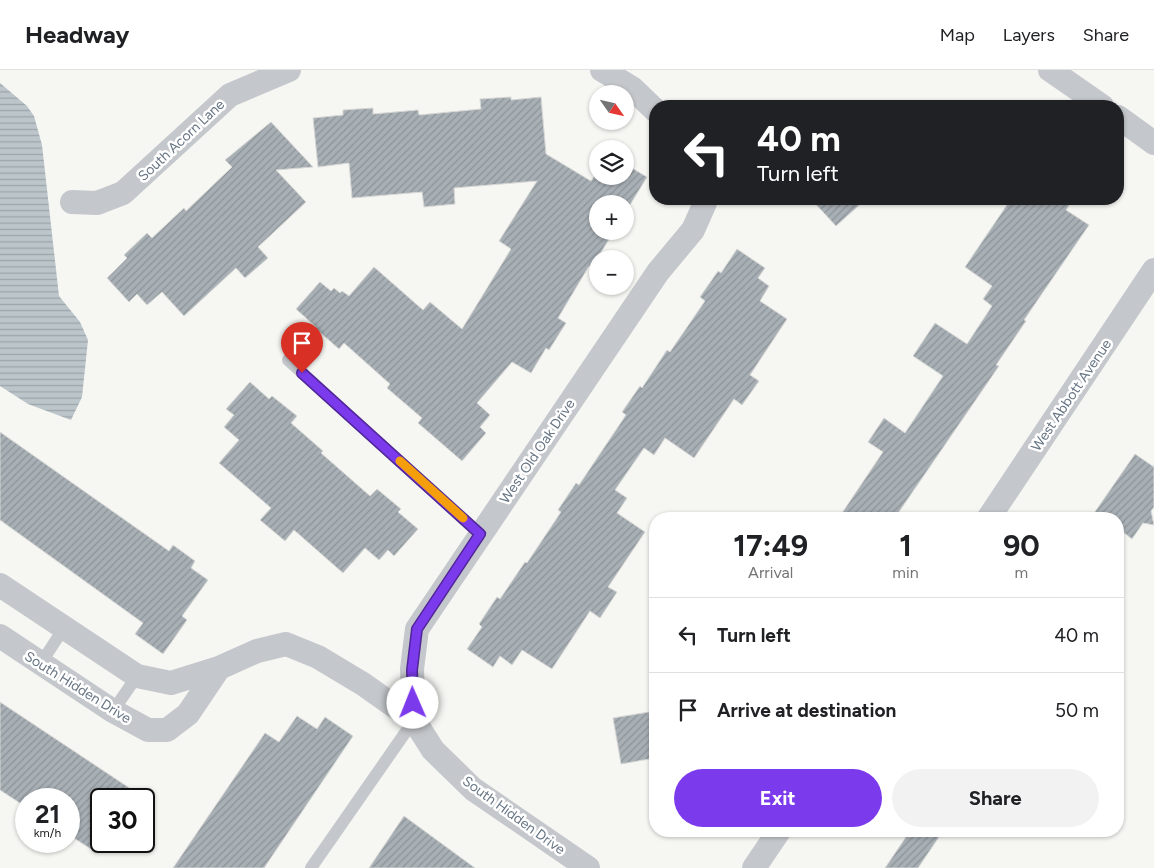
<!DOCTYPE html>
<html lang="en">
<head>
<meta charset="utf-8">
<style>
	body { margin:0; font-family:Figtree,sans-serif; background:#f2f2f2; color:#202124; height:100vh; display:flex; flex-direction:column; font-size:19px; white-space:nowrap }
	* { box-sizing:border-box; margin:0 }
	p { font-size:16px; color:#757577 }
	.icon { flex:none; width:28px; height:28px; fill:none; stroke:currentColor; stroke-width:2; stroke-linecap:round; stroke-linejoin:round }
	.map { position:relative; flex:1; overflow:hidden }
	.panel { position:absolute; left:649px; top:442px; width:475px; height:325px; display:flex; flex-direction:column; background:#fff; border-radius:20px; box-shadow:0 1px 4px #0004 }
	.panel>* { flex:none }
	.guide { position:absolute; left:649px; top:30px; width:475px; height:105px; border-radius:20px; box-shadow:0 1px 4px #0004; background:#202124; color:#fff; overflow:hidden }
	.needle { width:32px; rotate:124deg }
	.buttons { position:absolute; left:589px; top:15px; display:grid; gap:10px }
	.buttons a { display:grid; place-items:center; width:45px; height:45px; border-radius:50%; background:#fff; box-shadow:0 1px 4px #0004; font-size:25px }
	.speed { position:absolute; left:15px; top:718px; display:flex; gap:10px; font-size:25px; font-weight:700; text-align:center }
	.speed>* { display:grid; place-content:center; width:65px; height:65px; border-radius:50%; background:#fff; box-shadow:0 1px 4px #0004; line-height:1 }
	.speed small { font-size:12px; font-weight:400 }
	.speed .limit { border:2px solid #111; border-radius:8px; background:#fff; color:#111 }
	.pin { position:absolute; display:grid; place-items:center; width:42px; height:42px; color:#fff; margin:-51px -21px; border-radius:50% 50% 50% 0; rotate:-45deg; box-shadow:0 0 5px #0007 }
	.pin .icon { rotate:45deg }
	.me { position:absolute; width:55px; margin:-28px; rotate:359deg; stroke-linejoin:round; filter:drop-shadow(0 0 4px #0008) }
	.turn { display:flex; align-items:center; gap:18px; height:105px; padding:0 25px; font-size:22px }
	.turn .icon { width:65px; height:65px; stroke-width:2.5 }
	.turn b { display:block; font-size:35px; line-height:42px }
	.eta { display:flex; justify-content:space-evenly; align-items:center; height:85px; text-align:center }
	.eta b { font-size:30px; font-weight:700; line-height:35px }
	.action { display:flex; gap:10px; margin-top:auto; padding:10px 25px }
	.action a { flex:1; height:58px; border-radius:30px; background:#7c3aed; color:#fff; font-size:20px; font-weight:700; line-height:58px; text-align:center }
	.action a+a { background:#f2f2f2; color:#202124 }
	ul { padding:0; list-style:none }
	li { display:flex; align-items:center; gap:15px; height:75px; padding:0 25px; border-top:1px solid #e0e0e0 }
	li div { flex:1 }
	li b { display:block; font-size:19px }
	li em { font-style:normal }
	header { display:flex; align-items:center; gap:30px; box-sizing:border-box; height:70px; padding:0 25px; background:#fff; border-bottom:1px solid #e0e0e0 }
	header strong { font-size:24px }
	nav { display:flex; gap:28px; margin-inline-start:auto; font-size:18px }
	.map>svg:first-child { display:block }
</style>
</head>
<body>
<header>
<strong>Headway</strong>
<nav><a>Map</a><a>Layers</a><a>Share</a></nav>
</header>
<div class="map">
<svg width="1154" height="798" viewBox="0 0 1154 798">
	<defs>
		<pattern id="water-rules" width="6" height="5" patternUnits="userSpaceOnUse" patternTransform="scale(1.25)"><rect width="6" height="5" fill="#bbc5ca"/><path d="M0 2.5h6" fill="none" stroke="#9ca5a9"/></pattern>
		<pattern id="building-hatch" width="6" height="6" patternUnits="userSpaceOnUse" patternTransform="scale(1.25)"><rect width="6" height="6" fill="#a9b0b5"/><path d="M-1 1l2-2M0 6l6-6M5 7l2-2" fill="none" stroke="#8d9499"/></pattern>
	</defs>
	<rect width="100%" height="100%" fill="#f6f6f3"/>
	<!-- water -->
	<path fill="url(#water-rules)" d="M 0,13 L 27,36 L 34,46 L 42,75 L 59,226 L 80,252 L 88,270 L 82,327 L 71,350 L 28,334 L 0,316 Z"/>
	<!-- building -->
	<path fill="url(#building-hatch)" stroke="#d7d8d6" d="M 511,27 L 511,30 L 541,27 L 546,84 L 591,111 L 598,101 L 598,106 L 625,106 L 625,94 L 647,107 L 625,143 L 625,134 L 598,134 L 598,161 L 614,161 L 592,197 L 589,196 L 558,248 L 566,253 L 549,280 L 546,278 L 531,303 L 512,292 L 477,333 L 490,345 L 480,357 L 486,363 L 462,391 L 418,353 L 422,348 L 387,318 L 390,314 L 344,273 L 339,279 L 315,258 L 316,257 L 296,239 L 320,212 L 331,221 L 334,218 L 340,223 L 342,221 L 349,226 L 374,197 L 423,240 L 430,232 L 462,259 L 511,179 L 499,171 L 537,111 L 454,118 L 455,134 L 424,137 L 422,122 L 352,128 L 349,93 L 318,97 L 313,48 L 343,45 L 343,40 L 373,38 L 373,44 L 418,40 L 419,45 L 481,39 L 480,29 Z
		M 271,52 L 313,97 L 276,100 L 306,132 L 258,177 L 268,188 L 245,208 L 236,198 L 184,246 L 162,222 L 147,235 L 137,224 L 129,232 L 107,208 L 127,188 L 124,185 L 147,163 L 152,168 L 184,138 L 186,141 L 232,97 L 225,90 Z
		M 811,129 L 866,129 L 836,156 Z
		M 1011,129 L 1073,129 L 1066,140 L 1089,155 L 1024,250 L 1026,251 L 996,295 L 999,296 L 894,449 L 838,449 L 883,382 L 868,372 L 884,348 L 905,363 L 943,306 L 913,286 L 935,253 L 967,274 L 992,236 L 983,229 L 992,216 L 965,197 Z
		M 737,179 L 765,198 L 758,208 L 769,216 L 760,231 L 787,249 L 750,305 L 759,311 L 742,335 L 734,329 L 694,388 L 665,368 L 654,385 L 644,378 L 615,420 L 627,428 L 617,443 L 645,462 L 608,517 L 617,522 L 600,548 L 590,541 L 552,599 L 522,580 L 512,595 L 500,586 L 493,597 L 467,579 L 482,557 L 479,554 L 497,527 L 500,529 L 525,492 L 527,493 L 561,442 L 558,440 L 576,413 L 579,415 L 626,345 L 622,342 L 640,316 L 642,318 L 667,280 L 670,282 L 705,231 L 700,227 L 718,201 L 721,203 Z
		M 250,312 L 269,329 L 272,326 L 297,346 L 291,353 L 323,381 L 321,383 L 370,426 L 377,419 L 401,439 L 398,442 L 418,459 L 394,486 L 388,480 L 379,490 L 365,478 L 343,503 L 294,460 L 285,471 L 260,450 L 271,438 L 219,393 L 239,370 L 224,357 L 234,345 L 226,339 Z
		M 0,362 L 169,481 L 173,475 L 195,491 L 191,498 L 208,510 L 182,546 L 187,550 L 163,584 L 135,564 L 143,553 L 0,450 Z
		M 1135,384 L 1154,397 L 1154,437 L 1151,441 L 1154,455 L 1143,453 L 1132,469 L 1118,458 L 1118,449 L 1090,449 Z
		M 0,632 L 140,725 L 137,729 L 101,729 L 101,769 L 99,767 L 91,779 L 69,765 L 69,729 L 26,729 L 26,737 L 0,720 Z
		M 655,641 L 655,688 L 621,694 L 613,648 Z
		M 297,646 L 317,659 L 325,647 L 353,666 L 264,798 L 173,798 L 265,663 L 279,672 Z
		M 404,746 L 475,798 L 369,798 Z
		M 910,761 L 943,761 L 918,798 L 885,798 Z"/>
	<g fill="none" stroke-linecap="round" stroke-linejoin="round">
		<!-- lane -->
		<path stroke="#c4c7cb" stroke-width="12" d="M 288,290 L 480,464
			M 41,593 L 64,558
			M 113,641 L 137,606
			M 311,798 L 414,650"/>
		<!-- street -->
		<path stroke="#c4c7cb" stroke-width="24" d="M 602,0 L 632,18 L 655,40
			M 1050,0 L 1102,36
			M 1118,47 L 1154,73
			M 72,132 L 97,133 L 123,123 L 230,25 L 289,0
			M 988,449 L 1154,200
			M 0,515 L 137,606 L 171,613 L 219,598 L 257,581 L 286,574 L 318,587 L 363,614 L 414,650 L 433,680 L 473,719 L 588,798
			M 0,566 L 113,641 L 148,660 L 167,660 L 188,644 L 219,598
			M 414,650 L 412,599 L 417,559 L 658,202 L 693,160 L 705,133 L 704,129
			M 754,798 L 779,761"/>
	</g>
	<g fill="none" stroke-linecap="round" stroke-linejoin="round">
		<defs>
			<path id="route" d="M 302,303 L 480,464 L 417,559 L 412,600 L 413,633"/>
		</defs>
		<!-- route casing -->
		<use href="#route" stroke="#51269a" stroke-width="12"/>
		<!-- route -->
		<use href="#route" stroke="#7c3aed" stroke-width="9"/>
		<!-- slow -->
		<path stroke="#f59e0b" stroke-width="9" d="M 400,391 L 463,448"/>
	</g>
	<g text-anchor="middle" stroke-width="5" stroke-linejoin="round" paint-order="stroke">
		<!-- street labels -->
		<g font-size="14" fill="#667483" stroke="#fff">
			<text transform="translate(181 70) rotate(-43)" y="5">South Acorn Lane</text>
			<text transform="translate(1071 325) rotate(-56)" y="5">West Abbott Avenue</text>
			<text transform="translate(537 381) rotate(-56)" y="5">West Old Oak Drive</text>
			<text transform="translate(78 617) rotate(32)" y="5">South Hidden Drive</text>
			<text transform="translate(514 745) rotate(36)" y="5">South Hidden Drive</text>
		</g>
	</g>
</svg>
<div class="buttons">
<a><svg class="needle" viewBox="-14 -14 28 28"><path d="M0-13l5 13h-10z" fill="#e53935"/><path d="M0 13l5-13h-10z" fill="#757577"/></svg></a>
<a><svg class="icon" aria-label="layers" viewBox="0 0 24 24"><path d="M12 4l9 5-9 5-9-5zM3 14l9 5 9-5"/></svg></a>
<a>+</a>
<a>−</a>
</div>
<div class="speed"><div>21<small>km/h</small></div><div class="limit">30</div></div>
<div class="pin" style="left:302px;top:303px;background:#d93025"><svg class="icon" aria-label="arrive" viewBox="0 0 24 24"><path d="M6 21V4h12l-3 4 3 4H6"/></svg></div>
<svg class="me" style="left:413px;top:633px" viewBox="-20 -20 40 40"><circle r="19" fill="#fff"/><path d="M0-13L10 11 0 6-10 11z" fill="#7c3aed"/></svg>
<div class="guide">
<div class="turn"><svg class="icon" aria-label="left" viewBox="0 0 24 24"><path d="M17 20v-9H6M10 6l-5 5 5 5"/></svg><div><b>40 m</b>Turn left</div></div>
</div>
<section class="panel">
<div class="eta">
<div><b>17:49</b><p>Arrival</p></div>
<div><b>1</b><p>min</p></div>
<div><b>90</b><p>m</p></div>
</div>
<ul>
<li><svg class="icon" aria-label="left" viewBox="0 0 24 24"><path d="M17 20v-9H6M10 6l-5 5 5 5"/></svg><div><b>Turn left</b></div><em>40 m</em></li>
<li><svg class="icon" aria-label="arrive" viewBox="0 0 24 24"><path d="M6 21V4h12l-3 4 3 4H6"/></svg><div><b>Arrive at destination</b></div><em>50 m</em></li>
</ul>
<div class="action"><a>Exit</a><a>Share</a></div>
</section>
</div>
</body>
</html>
